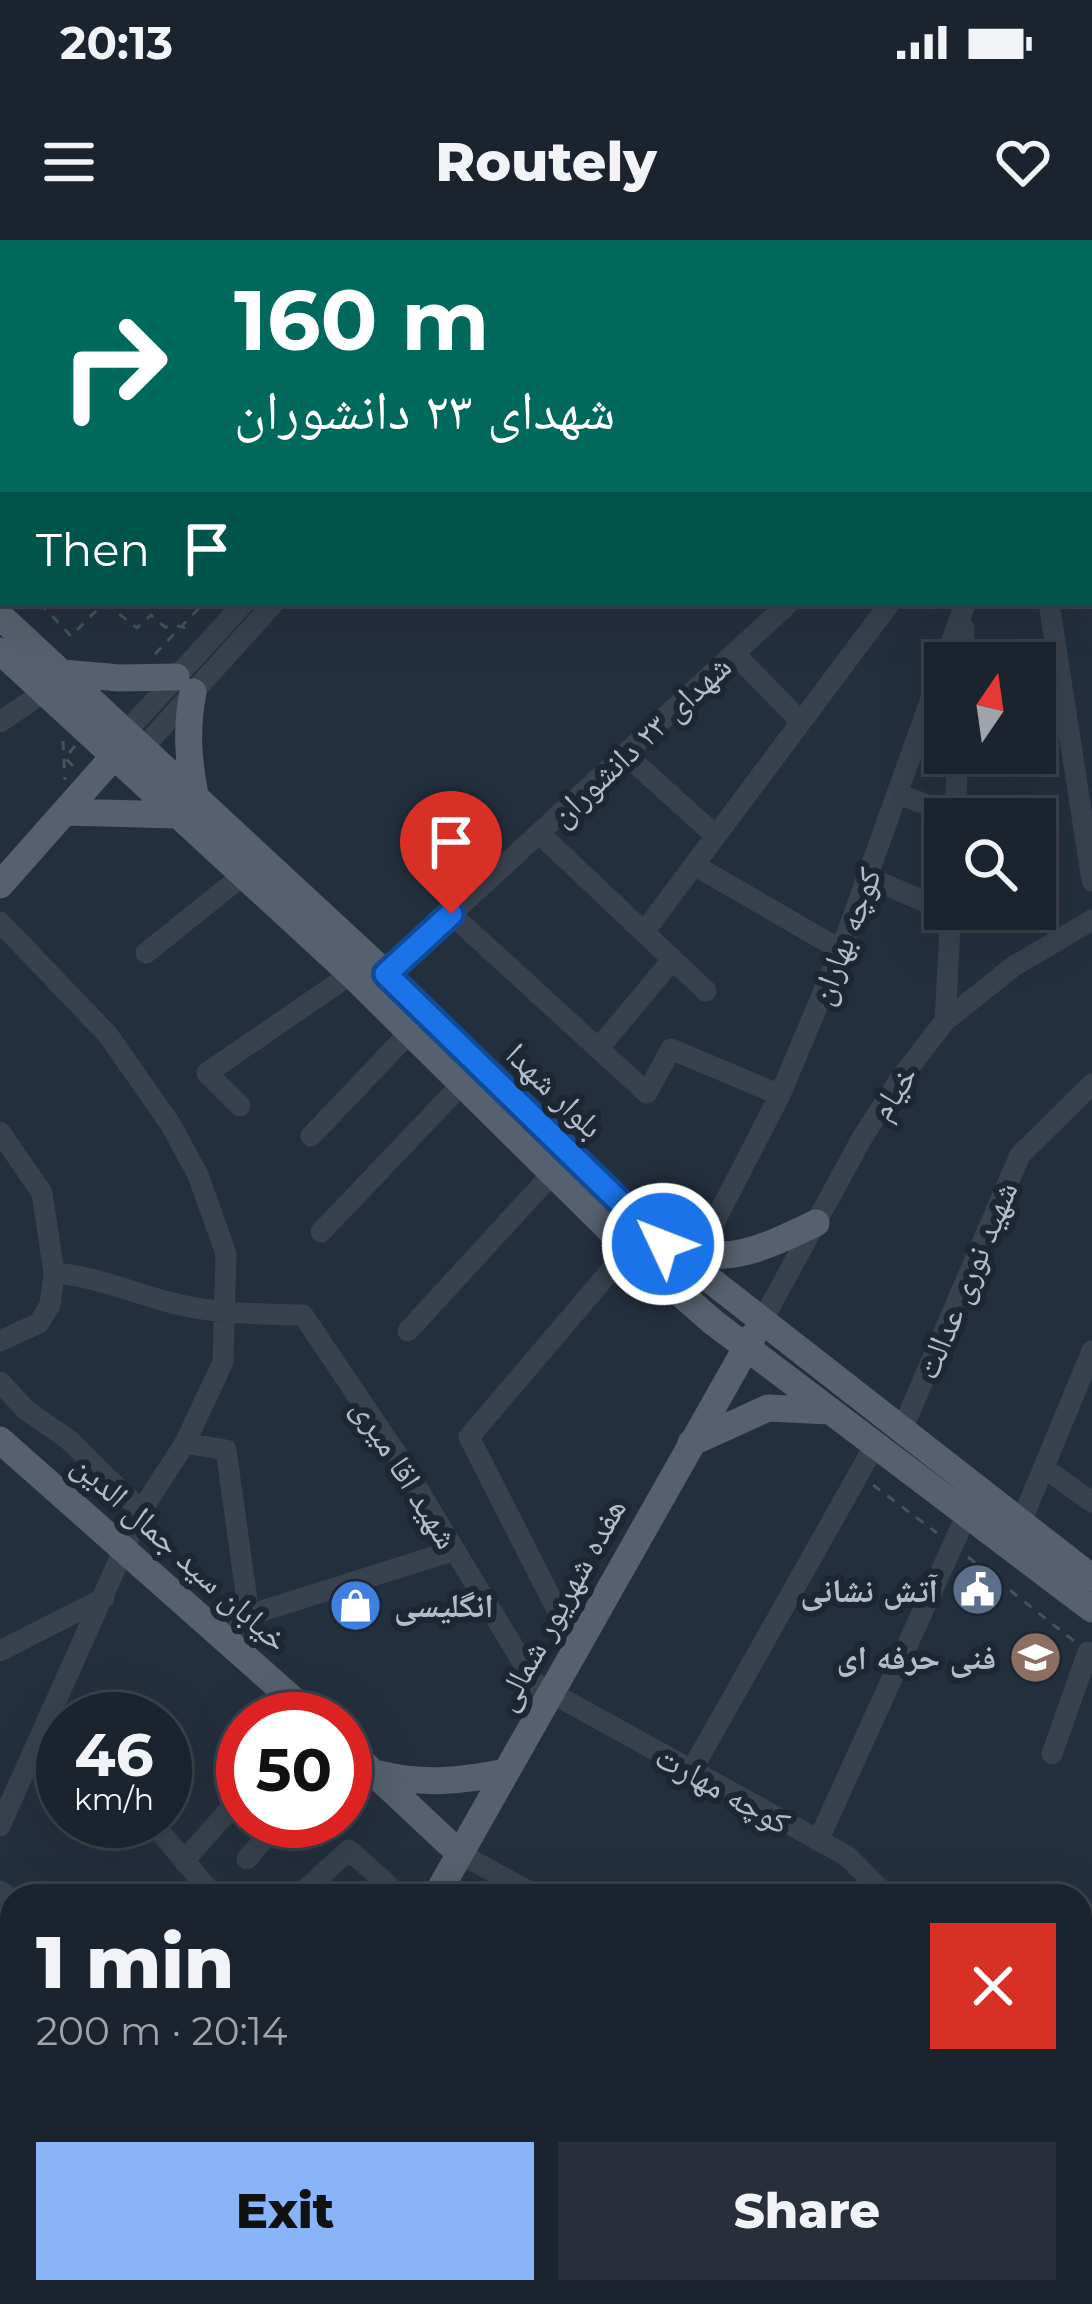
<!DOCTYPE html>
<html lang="en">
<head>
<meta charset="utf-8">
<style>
	body { margin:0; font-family:Montserrat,"Noto Naskh Arabic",sans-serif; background:#282f3a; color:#f1f3f6; height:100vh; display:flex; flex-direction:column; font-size:45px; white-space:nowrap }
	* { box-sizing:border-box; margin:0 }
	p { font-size:39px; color:#a0a4aa }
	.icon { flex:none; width:66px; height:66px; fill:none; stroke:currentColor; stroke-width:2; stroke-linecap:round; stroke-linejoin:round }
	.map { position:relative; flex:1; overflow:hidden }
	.details { position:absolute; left:0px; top:1644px; width:1092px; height:420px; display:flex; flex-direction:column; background:#1b232e; border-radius:36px 36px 0 0; box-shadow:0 12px 48px #0002,0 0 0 3px #39404a }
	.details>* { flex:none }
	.banner { position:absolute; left:0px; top:0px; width:1092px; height:366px; box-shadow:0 12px 48px #0002,0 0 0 3px #39404a; background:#00695c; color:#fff; overflow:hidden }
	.needle { width:78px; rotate:13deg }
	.tools { position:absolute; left:924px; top:402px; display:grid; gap:24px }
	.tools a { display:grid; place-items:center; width:132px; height:132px; border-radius:0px; background:#1b232e; box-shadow:0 12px 48px #0002,0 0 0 3px #39404a; font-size:60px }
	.speed { position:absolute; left:36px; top:1452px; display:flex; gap:24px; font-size:60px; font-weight:700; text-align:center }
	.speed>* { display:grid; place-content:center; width:156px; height:156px; border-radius:50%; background:#1b232e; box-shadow:0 12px 48px #0002,0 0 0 3px #39404a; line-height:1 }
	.speed small { font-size:30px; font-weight:400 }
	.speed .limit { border:18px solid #d22; background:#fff; color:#111 }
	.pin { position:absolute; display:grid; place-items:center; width:102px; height:102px; color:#fff; margin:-123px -51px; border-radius:50% 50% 50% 0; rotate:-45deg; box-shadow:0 0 12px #0007 }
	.pin .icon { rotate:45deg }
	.me { position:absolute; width:132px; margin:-66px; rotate:313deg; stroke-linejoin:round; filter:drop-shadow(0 0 9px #0008) }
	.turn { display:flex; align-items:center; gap:42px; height:252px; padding:0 36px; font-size:54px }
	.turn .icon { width:156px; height:156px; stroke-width:2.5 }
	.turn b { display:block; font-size:84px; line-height:102px }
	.then { display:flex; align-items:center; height:114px; padding:0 36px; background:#0003; gap:24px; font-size:45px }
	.round { display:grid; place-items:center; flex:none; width:126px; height:126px; border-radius:0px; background:#282f3a }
	.overview { display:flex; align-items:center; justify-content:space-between; height:204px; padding:0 36px }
	h1 { font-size:72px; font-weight:800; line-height:90px }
	.button { display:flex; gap:24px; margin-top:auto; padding:24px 36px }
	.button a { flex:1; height:138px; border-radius:0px; background:#8ab4f8; color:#111; font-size:48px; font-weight:800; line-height:138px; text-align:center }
	.button a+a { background:#282f3a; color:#f1f3f6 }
	.status { display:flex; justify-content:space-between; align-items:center; height:84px; padding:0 60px; background:#1b232e; direction:ltr }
	.status svg { height:33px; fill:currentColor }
	header { display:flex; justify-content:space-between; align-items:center; height:156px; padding:0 36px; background:#1b232e; font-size:54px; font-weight:800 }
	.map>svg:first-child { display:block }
</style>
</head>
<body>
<div class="status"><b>20:13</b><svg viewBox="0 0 49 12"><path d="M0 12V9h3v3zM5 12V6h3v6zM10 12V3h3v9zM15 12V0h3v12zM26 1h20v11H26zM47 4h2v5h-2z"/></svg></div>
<header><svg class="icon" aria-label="menu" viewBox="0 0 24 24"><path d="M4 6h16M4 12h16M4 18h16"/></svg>Routely<svg class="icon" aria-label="heart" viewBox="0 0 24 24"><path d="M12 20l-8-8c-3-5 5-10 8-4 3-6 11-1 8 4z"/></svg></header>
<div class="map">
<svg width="1092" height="2064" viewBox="0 0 1092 2064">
	<rect width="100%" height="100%" fill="#242f3e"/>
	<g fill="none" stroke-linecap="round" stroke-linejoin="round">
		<!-- path -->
		<path stroke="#3f5557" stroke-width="3" stroke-dasharray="9 9" stroke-linecap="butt" d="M 867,3 L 867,0
			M 0,277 L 3,274
			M 0,317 L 3,320
			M 0,333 L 3,330
			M 0,349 L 3,352
			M 40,363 L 71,396 L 104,363
			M 105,363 L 137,388 L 151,375 L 165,387 L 182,386 L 189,392
			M 155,414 L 204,363
			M 63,501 L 65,540
			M 73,526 L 65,518 L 75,506
			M 873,1245 L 937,1293
			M 968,1317 L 1074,1401"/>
		<!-- minor -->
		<path stroke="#38414e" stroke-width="21" d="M 90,0 L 93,3
			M 274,0 L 278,3
			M 539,0 L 542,3
			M 627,0 L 631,3
			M 20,3 L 23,0
			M 392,3 L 396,0
			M 569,3 L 571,0
			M 598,3 L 601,0
			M 0,26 L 3,22
			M 0,76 L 3,79
			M 1089,162 L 1092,161
			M 0,245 L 2,247
			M 1089,347 L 1092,346
			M 1049,363 L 1092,641
			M 734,413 L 801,482
			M 962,423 L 964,388
			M 0,482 L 44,452
			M 127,491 L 244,363
			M 144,507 L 274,363
			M 625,514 L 716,596
			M 898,554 L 955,575
			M 955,579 L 958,513
			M 539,593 L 706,751
			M 694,625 L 841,710
			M 869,638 L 950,672
			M 451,674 L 647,853 L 671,809 L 780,855
			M 0,682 L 108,795 L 171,885 L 198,935 L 226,1014 L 223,1122 L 185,1203 L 141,1271 L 0,1586
			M 644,692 L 890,363
			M 146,713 L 242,636
			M 386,734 L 789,363
			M 945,781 L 951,669
			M 598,809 L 673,719
			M 240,866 L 207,833 L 351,734
			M 0,892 L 42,953 L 54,1033 L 50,1065 L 39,1083 L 0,1101
			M 311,896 L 410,792
			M 321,992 L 463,843
			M 697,1016 L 780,855 L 841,710 L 965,364
			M 54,1033 C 96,1036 132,1053 172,1063 C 215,1074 259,1074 303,1075 L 396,1213 L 546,1461
			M 761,1083 L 862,898 L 900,839 L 945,781 L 1014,726 L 1092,680
			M 408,1091 L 552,934
			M 0,1142 L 26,1170 L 69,1200 L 141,1271
			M 901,1192 L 1020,915 L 1092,844
			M 185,1203 L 226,1210 L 249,1375 L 228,1400
			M 1044,1228 L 1092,1262
			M 1021,1282 L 1092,1111
			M 249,1375 L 455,1310
			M 576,1407 L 469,1197 L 629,1009
			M 0,1411 L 104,1358
			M 550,1452 L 847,1616 L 887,1656
			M 273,1479 L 276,1445
			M 1052,1514 L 1088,1412
			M 693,1528 L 875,1205
			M 151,1581 L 214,1656
			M 818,1601 L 967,1274
			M 459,1613 L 537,1656
			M 247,1619 L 265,1598 L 249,1581
			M 184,1621 L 243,1554
			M 0,1651 L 12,1659
			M 298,1656 L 349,1610 L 388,1645
			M 1084,1756 L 1092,1738
			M 1080,1855 L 1092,1859
			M 1080,2006 L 1092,2009
			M 0,2038 L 12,2013
			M 376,2052 L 398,2064
			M 670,2052 L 694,2064
			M 857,2052 L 887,2064
			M 52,2064 L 59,2052
			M 418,2064 L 425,2052"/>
		<!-- major -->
		<path stroke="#56606e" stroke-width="27" d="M 0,376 L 386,734 L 645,989 L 1092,1338
			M 0,411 L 351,734 L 629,1009 L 713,1082 L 1092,1369
			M 63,433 L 119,438 L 176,437
			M 193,452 C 186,489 188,519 195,555
			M 65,572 L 177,575
			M 0,645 L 115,515
			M 673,1008 C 727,1027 766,1007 816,983
			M 0,1200 L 315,1479
			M 691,1203 L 768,1168 L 829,1171
			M 345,1506 L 459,1613
			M 380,1534 C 424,1545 462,1541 506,1532
			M 436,1656 L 753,1096
			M 0,2005 L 12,2012
			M 84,2052 L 107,2064
			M 208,2064 L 214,2052"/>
	</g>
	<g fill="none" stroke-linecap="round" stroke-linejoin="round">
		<defs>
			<path id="route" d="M 451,674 L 386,734 L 663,1004"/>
		</defs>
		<!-- route casing -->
		<use href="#route" stroke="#114b97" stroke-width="30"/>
		<!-- route -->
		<use href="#route" stroke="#1a73e8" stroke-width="21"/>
	</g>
	<!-- icons -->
	<defs>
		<symbol id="civic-disc" viewBox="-11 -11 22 22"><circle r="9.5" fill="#5c6f8a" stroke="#1d2633"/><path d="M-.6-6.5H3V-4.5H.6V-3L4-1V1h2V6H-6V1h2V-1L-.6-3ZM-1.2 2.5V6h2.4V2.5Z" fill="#fff"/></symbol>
		<symbol id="shop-disc" viewBox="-11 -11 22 22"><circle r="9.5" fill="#3f7fe0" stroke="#1d2633"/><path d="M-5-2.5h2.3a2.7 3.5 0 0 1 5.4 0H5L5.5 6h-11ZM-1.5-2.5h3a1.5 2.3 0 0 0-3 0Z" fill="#fff"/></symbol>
		<symbol id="school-disc" viewBox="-11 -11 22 22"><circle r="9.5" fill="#8d6e63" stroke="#1d2633"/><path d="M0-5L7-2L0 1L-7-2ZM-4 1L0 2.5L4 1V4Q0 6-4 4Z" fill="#fff"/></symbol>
	</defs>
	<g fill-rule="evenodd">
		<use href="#civic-disc" x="948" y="1320" width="59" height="59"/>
		<use href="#shop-disc" x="326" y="1336" width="59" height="59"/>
		<use href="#school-disc" x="1006" y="1388" width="59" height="59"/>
	</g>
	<g text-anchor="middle" stroke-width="12" stroke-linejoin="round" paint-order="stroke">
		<!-- street labels -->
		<g font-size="33" fill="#b4bcc9" stroke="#1d2633">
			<text transform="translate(640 500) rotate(-43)" y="12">شهدای ۲۳ دانشوران</text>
			<text transform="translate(845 696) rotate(-69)" y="12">کوچه بهاران</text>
			<text transform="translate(555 850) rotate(44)" y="12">بلوار شهدا</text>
			<text transform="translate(893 852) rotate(-56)" y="12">خیام</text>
			<text transform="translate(966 1040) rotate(-67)" y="12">شهید نوری عدالت</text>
			<text transform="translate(406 1233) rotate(58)" y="12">شهید اقا میری</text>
			<text transform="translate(181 1312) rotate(42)" y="12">خیابان سید جمال الدین</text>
			<text transform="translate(559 1364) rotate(-61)" y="12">هفده شهریور شمالی</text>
			<text transform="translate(723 1549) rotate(29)" y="12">کوچه مهارت</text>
		</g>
		<!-- poi labels -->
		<g font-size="33" font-weight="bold" fill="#b4bcc9" stroke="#1d2633" text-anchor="end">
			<text x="938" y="1362">آتش نشانی</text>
			<text x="394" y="1377" text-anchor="start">انگلیسی</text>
			<text x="996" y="1429">فنی حرفه ای</text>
		</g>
	</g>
</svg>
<div class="tools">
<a><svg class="needle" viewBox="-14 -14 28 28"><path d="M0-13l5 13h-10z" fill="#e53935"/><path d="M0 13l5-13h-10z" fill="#a0a4aa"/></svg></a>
<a><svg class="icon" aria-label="search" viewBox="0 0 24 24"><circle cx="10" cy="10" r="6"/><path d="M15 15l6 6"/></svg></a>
</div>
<div class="speed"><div>46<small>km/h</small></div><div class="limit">50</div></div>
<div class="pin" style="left:451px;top:674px;background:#d93025"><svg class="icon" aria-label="arrive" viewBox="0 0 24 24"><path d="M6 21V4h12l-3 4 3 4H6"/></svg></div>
<svg class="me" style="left:663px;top:1004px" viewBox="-20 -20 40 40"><circle r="17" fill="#1a73e8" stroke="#fff" stroke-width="3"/><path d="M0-11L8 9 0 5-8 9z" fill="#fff"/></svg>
<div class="banner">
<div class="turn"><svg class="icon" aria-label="right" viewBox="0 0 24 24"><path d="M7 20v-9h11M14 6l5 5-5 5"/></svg><div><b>160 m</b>شهدای ۲۳ دانشوران</div></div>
<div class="then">Then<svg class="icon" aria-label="arrive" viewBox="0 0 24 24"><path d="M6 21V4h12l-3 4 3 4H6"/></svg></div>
</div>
<section class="details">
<div class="overview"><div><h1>1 min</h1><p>200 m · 20:14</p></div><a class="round" style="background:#d93025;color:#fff"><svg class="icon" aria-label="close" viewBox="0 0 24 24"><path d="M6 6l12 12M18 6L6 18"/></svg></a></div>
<div class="button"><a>Exit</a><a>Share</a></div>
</section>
</div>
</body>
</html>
